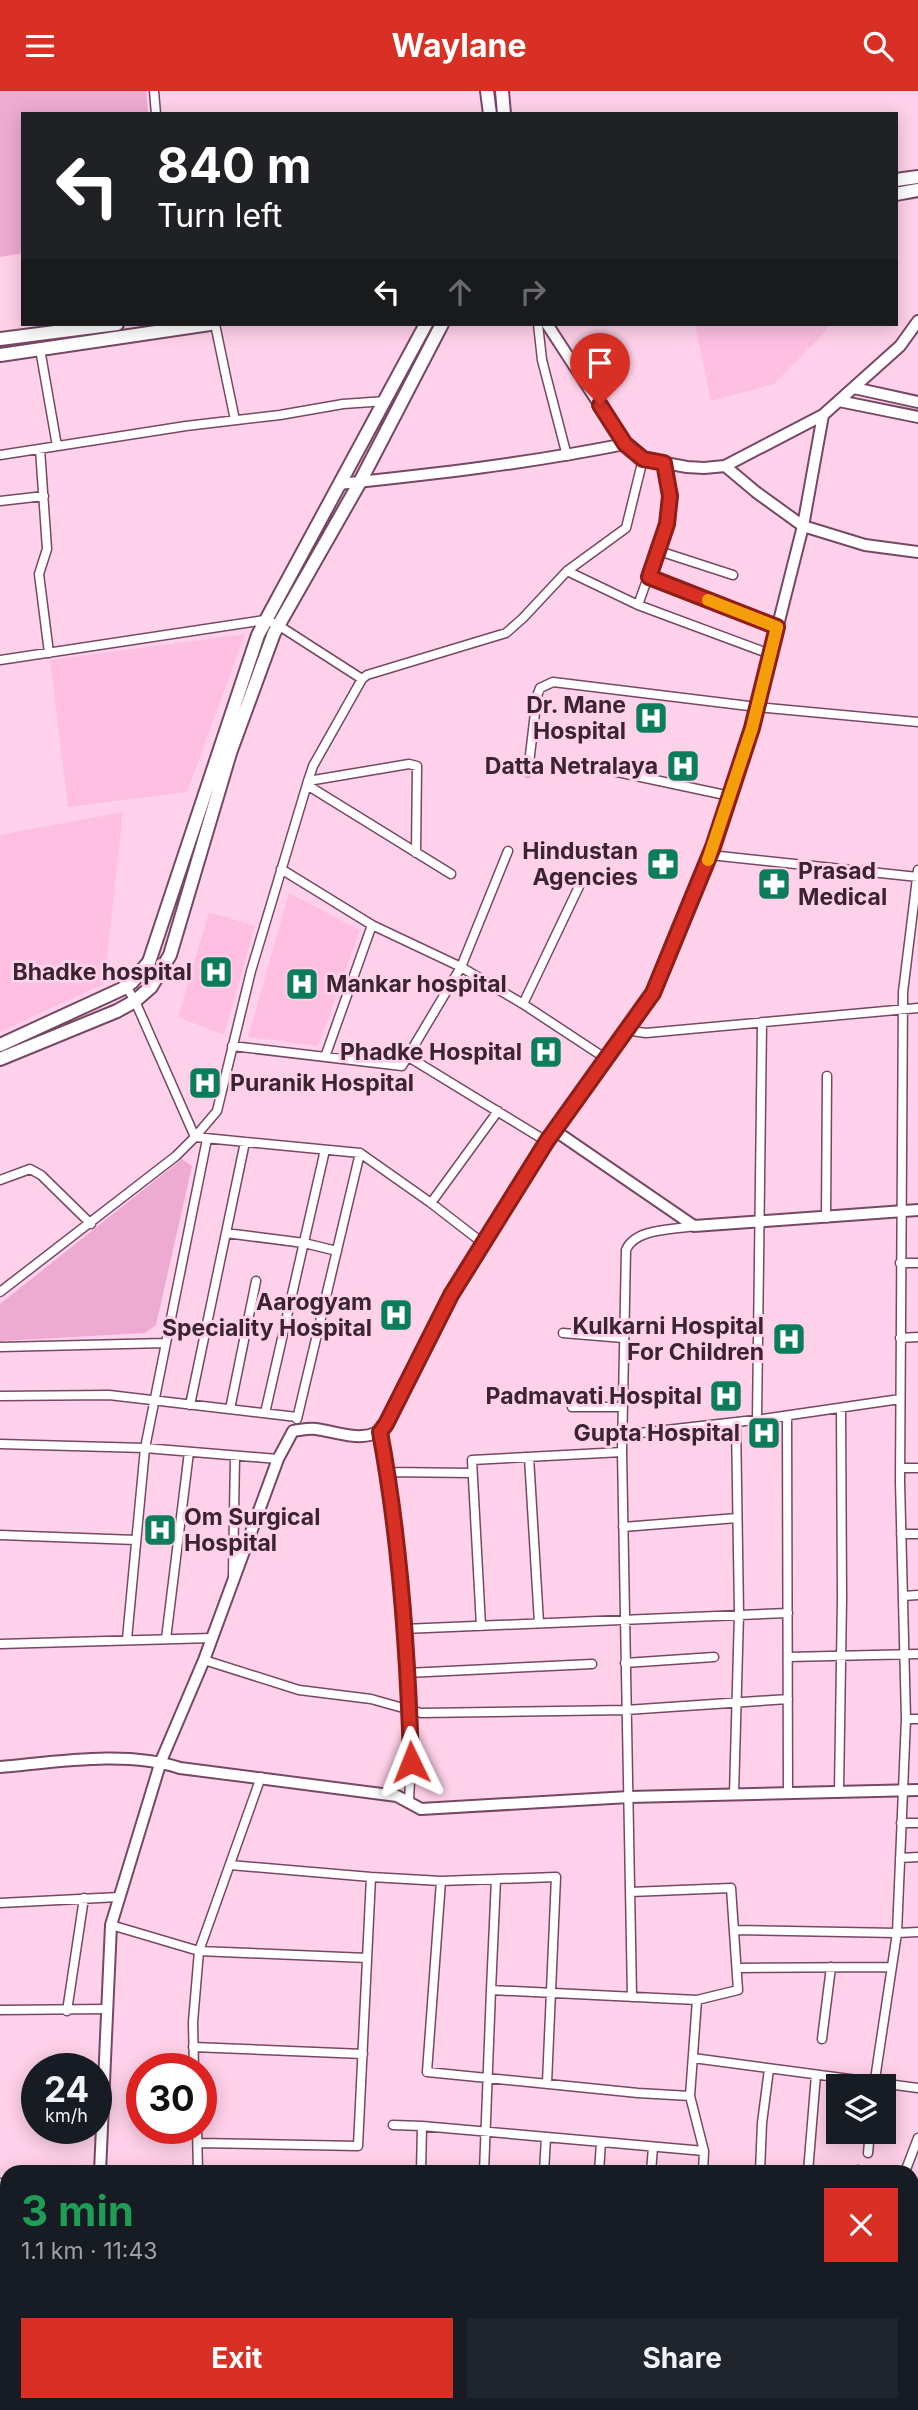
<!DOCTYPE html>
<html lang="en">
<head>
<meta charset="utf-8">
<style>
	body { margin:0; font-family:Inter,sans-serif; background:#20242c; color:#f1f3f6; height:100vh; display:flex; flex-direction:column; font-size:26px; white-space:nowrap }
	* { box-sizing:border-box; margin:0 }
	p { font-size:23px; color:#9ea1a6 }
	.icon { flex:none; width:38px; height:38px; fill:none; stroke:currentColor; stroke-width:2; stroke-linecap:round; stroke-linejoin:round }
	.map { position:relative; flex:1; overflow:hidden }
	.sheet { position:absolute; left:0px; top:2074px; width:919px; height:247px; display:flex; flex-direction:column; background:#171b24; border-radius:21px 21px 0 0; box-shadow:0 4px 18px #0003 }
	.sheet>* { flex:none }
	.top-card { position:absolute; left:21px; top:21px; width:877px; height:214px; border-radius:0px; box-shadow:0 4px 18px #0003; background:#202124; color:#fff; overflow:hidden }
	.controls { position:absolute; left:826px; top:1983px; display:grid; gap:14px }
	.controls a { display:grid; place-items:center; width:70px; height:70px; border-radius:0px; background:#171b24; box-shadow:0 4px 18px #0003; font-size:35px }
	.speed { position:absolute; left:21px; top:1962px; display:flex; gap:14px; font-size:35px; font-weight:700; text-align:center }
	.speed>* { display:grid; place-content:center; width:91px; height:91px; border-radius:50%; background:#171b24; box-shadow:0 4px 18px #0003; line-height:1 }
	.speed small { font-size:18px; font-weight:400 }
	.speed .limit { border:10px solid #d22; background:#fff; color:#111 }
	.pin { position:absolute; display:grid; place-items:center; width:60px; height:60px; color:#fff; margin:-72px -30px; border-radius:50% 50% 50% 0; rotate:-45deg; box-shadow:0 0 7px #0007 }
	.pin .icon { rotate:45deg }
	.me { position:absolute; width:77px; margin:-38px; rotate:358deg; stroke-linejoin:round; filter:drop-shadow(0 0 5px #0008) }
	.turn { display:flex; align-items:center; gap:24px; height:147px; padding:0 21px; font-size:32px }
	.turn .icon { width:91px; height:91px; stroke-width:2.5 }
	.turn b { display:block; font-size:49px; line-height:60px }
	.lanes { display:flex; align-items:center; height:66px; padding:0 21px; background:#0003; justify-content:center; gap:35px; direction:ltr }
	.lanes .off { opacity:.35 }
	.round { display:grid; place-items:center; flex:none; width:74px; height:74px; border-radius:0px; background:#20242c }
	.headline { display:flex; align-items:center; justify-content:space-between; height:119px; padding:0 21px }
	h1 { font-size:42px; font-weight:700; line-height:52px; color:#1e9e55 }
	.cta { display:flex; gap:14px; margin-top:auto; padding:14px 21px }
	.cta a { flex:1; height:80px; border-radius:0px; background:#d93025; color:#fff; font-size:28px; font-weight:700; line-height:80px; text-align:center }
	.cta a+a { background:#20242c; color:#f1f3f6 }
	header { display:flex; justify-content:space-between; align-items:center; height:91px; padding:0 21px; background:#d93025; color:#fff; font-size:32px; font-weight:700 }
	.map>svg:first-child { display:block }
</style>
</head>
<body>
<header><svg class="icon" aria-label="menu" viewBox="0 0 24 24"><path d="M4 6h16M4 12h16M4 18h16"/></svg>Waylane<svg class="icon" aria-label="search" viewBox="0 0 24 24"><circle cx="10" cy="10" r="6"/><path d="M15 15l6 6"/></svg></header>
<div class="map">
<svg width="918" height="2319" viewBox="0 0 918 2319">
	<rect width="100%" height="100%" fill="#ffd1ea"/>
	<!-- built -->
	<path fill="#ffbfe3" d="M 695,233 L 829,233 L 824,242 L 774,293 L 711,310 Z
		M 245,543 L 187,701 L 68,716 L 50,569 Z
		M 123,721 L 107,866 L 114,888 L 0,941 L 0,744 Z
		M 289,802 L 360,839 L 318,955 L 248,946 Z
		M 209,821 L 255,835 L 224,944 L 178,926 Z"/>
	<!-- green -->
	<path fill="#eeabd1" d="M 0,0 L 146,0 L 148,23 L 23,23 L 23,162 L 0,166 Z
		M 182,1068 L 192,1075 L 156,1234 L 145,1242 L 0,1250 L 0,1213 Z
		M 0,2228 L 7,2229 L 7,2314 L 38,2314 L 38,2319 L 0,2319 Z"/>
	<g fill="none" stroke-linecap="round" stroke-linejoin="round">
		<defs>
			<path id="street" d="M 154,0 L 156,23
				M 215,233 L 235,329
				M 538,233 L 542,269 L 567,365
				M 40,258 L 57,355
				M 40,358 L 47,458 L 39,483 L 49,562
				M 0,364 L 186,335 L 280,324 L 343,313 L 386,310
				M 0,410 L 44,405
				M 659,460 L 733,484
				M 567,480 L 638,514 L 770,563
				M 649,486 L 777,536
				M 638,514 L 667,433 L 669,405 L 664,372
				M 0,569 L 265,529 L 278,534 L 362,588
				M 608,679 L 730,705
				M 528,681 L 537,605 L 540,597 L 553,591 L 757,616 L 918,631
				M 308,690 L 409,673 L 417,675 L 416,762
				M 307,694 L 451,783
				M 508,760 L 461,876 L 523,913 L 605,967
				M 710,764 L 918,786
				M 918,779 L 903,901 L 900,1391 L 906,1628 L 897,1842 L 918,1841
				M 126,895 L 135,910 L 195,1046 L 360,1062 L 431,1112 L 484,1153
				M 523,913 L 584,785
				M 625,939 L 646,942 L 918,917
				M 232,955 L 402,975 L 461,876 L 372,834 L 281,778
				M 407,965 L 546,1050
				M 325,966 L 372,834
				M 0,1089 L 30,1078 L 41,1084 L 91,1133
				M 431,1112 L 498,1020
				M 826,1127 L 827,985
				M 226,1142 L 304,1152 L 337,1160
				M 900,1172 L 918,1172
				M 0,1201 L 176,1065 L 195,1046 L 217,1020 L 251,880 L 308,690 L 313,675 L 362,588 L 367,584 L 506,542 L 523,527 L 567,480 L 626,437 L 643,368
				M 563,1242 L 623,1247
				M 900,1247 L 918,1246
				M 166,1252 L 207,1048
				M 0,1256 L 166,1252 L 145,1357 L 127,1548
				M 0,1305 L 109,1304 L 297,1326
				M 190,1314 L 245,1051
				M 572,1316 L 622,1316
				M 230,1318 L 256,1190
				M 265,1322 L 325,1059
				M 787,1325 L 788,1702
				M 297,1328 L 360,1062
				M 757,1329 L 762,931
				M 380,1341 L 391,1400 L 410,1618 L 411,1671 L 409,1710
				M 622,1344 L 763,1328 L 900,1308
				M 0,1353 L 145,1357 L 278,1368
				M 529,1366 L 539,1532
				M 900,1377 L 918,1377
				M 388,1381 L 472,1382
				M 623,1436 L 737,1427
				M 901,1443 L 918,1443
				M 0,1444 L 136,1449
				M 233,1484 L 235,1365
				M 903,1505 L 918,1504
				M 481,1535 L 472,1369 L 622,1361
				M 403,1538 L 788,1522
				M 166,1548 L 189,1361
				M 0,1553 L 212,1547
				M 788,1566 L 918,1563
				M 204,1569 L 299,1599 L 371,1608 L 421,1622 L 626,1619 L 788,1608
				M 625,1572 L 714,1566
				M 407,1582 L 592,1573
				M 906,1628 L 918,1628
				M 839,1701 L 842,1507 L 841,1317
				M 734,1704 L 739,1523 L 736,1331
				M 901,1732 L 918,1732
				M 900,1767 L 918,1766
				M 230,1774 L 371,1786 L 441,1790 L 556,1786 L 547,1992
				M 496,1788 L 491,1899 L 697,1909 L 690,2005 L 704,2060 L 703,2081
				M 441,1790 L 427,1981 L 638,2002 L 690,2005
				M 630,1801 L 731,1797 L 738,1899 L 697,1909
				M 0,1812 L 119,1806
				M 111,1834 L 199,1860 L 367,1867
				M 734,1839 L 897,1842 L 874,1995
				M 737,1877 L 891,1876
				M 632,1906 L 622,1361 L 626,1159 C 635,1137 673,1139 694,1135
				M 0,1919 L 107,1918
				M 67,1920 L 84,1807
				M 822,1948 L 831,1876
				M 193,1956 L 363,1963
				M 693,1967 L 918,1997
				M 194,1978 L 193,1931 L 199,1860 L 261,1686
				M 393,2034 L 422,2035
				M 197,2037 L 198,2081
				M 198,2052 L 358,2055 L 371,1786
				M 868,2062 L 870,2040
				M 421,2081 L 422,2035 L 704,2060
				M 484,2081 L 491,1899
				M 544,2081 L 546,2046
				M 599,2081 L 601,2051
				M 651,2081 L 653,2056
				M 760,2081 L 762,2032 L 769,1978
				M 808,2081 L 816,1984
				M 858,2081 L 858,2079
				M 905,2081 L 918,2047
				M 0,2092 L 7,2094
				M 912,2302 L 918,2301
				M 165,2319 L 165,2314
				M 217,2319 L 218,2314
				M 275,2319 L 275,2314
				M 333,2319 L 333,2314
				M 417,2319 L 417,2314
				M 475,2319 L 475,2314
				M 532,2319 L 532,2314
				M 574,2319 L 574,2314
				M 623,2319 L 623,2314
				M 674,2319 L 675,2314
				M 774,2319 L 775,2314
				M 863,2319 L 863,2314"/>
			<path id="secondary" d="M 547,233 L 625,353 L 643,368 L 687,376 L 704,377 L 725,375 L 823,324 L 900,255 L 918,230
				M 854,297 L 918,311
				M 839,310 L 918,326
				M 725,375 L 756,401 L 803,435 L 865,454 L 918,461
				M 339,393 C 435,383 530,372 625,353
				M 554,1039 L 694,1135 L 918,1119
				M 0,1676 C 56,1671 127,1659 180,1677 L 397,1705 L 421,1718 L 629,1706 L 918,1699
				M 100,2081 L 111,1834 L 161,1670 L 204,1569 L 278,1368 L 293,1340 C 301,1339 308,1337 316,1338 C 339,1341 370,1355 386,1333 L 451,1204 L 546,1050 L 653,902 L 713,756 L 752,637 L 803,435 L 823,324
				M 96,2319 L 96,2314"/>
			<path id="primary" d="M 487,0 L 490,23
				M 502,0 L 504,23
				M 896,89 L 918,86
				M 896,103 L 918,99
				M 0,248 L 117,233
				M 0,264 L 210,233
				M 0,954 L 122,898 L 132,891 L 149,871 L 258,544 L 426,233
				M 0,968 L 117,920 L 135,910 L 151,896 L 170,864 L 230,662 L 274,542 L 360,391 L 442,233"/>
		</defs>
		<!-- street casing -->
		<use href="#street" stroke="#774864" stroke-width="11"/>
		<!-- secondary casing -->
		<use href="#secondary" stroke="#774864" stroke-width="14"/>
		<!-- primary casing -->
		<use href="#primary" stroke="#774864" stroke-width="16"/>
		<!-- street -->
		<use href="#street" stroke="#fff" stroke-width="8"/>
		<!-- secondary -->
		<use href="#secondary" stroke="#fff" stroke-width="10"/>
		<!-- primary -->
		<use href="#primary" stroke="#fff" stroke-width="12"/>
	</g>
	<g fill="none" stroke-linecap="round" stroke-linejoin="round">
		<defs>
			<path id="route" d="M 411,1671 C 408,1563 400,1448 380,1341 L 386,1333 L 451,1204 L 547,1050 L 653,902 L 713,756 L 752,637 L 777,536 L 649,486 L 667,433 L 670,405 L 664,372 L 643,368 L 625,353 L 600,314"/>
		</defs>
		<!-- route casing -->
		<use href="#route" stroke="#8d1f18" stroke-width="18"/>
		<!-- route -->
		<use href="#route" stroke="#d93025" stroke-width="12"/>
		<!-- slow -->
		<path stroke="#f59e0b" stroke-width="12" d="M 708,769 L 752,637 L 777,536 L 708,509"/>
	</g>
	<!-- icons -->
	<defs>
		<symbol id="hospital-square" viewBox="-11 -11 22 22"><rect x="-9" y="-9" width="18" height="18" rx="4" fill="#0c7d5a" stroke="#ffd1ea"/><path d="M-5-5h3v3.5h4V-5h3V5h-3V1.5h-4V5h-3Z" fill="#fff"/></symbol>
		<symbol id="pharmacy-square" viewBox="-11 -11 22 22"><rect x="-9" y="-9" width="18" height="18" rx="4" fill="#0c7d5a" stroke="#ffd1ea"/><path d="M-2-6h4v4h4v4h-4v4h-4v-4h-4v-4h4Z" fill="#fff"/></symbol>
	</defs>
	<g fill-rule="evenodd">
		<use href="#hospital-square" x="632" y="608" width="38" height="38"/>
		<use href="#hospital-square" x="664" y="656" width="38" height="38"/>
		<use href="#pharmacy-square" x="644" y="754" width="38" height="38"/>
		<use href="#pharmacy-square" x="755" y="774" width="38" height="38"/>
		<use href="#hospital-square" x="197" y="862" width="38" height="38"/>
		<use href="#hospital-square" x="283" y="874" width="38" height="38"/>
		<use href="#hospital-square" x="527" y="942" width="38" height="38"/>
		<use href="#hospital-square" x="186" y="973" width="38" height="38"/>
		<use href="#hospital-square" x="377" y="1205" width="38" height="38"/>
		<use href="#hospital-square" x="770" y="1229" width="38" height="38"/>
		<use href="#hospital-square" x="707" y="1286" width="38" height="38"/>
		<use href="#hospital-square" x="745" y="1323" width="38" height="38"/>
		<use href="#hospital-square" x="141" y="1420" width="38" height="38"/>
	</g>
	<g text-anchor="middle" stroke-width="6" stroke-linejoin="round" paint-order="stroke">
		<!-- poi labels -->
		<g font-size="23" font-weight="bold" fill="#392430" stroke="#ffd1ea" text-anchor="end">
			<text x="626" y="622">Dr. Mane<tspan x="626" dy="26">Hospital</tspan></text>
			<text x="658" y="683">Datta Netralaya</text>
			<text x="638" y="768">Hindustan<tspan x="638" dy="26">Agencies</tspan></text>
			<text x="798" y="788" text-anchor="start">Prasad<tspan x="798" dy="26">Medical</tspan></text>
			<text x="192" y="889">Bhadke hospital</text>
			<text x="326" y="901" text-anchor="start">Mankar hospital</text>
			<text x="522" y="969">Phadke Hospital</text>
			<text x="230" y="1000" text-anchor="start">Puranik Hospital</text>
			<text x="372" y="1219">Aarogyam<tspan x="372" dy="26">Speciality Hospital</tspan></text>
			<text x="764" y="1243">Kulkarni Hospital<tspan x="764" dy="26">For Children</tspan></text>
			<text x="702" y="1313">Padmavati Hospital</text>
			<text x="740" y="1350">Gupta Hospital</text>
			<text x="184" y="1434" text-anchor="start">Om Surgical<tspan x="184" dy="26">Hospital</tspan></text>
		</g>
	</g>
</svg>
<div class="controls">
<a><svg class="icon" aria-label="layers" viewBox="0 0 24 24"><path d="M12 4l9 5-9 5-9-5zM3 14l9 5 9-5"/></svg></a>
</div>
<div class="speed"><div>24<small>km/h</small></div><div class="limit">30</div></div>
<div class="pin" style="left:600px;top:314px;background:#d93025"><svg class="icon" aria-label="arrive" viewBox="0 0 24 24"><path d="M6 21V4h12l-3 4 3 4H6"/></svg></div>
<svg class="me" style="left:411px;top:1671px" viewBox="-20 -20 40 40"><path d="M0-17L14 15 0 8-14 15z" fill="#d93025" stroke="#fff" stroke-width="4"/></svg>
<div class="top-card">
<div class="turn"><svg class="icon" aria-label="left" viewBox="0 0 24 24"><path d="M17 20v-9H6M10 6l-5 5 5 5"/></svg><div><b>840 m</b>Turn left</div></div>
<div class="lanes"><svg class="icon" aria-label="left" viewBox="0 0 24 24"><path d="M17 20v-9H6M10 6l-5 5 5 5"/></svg><svg class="icon off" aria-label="ahead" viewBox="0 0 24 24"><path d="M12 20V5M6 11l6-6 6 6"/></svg><svg class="icon off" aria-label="right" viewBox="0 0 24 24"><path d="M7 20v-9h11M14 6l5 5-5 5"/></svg></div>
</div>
<section class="sheet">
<div class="headline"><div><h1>3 min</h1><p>1.1 km · 11:43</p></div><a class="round" style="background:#d93025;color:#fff"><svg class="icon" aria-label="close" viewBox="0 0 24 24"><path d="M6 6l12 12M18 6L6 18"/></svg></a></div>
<div class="cta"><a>Exit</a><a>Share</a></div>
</section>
</div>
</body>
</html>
